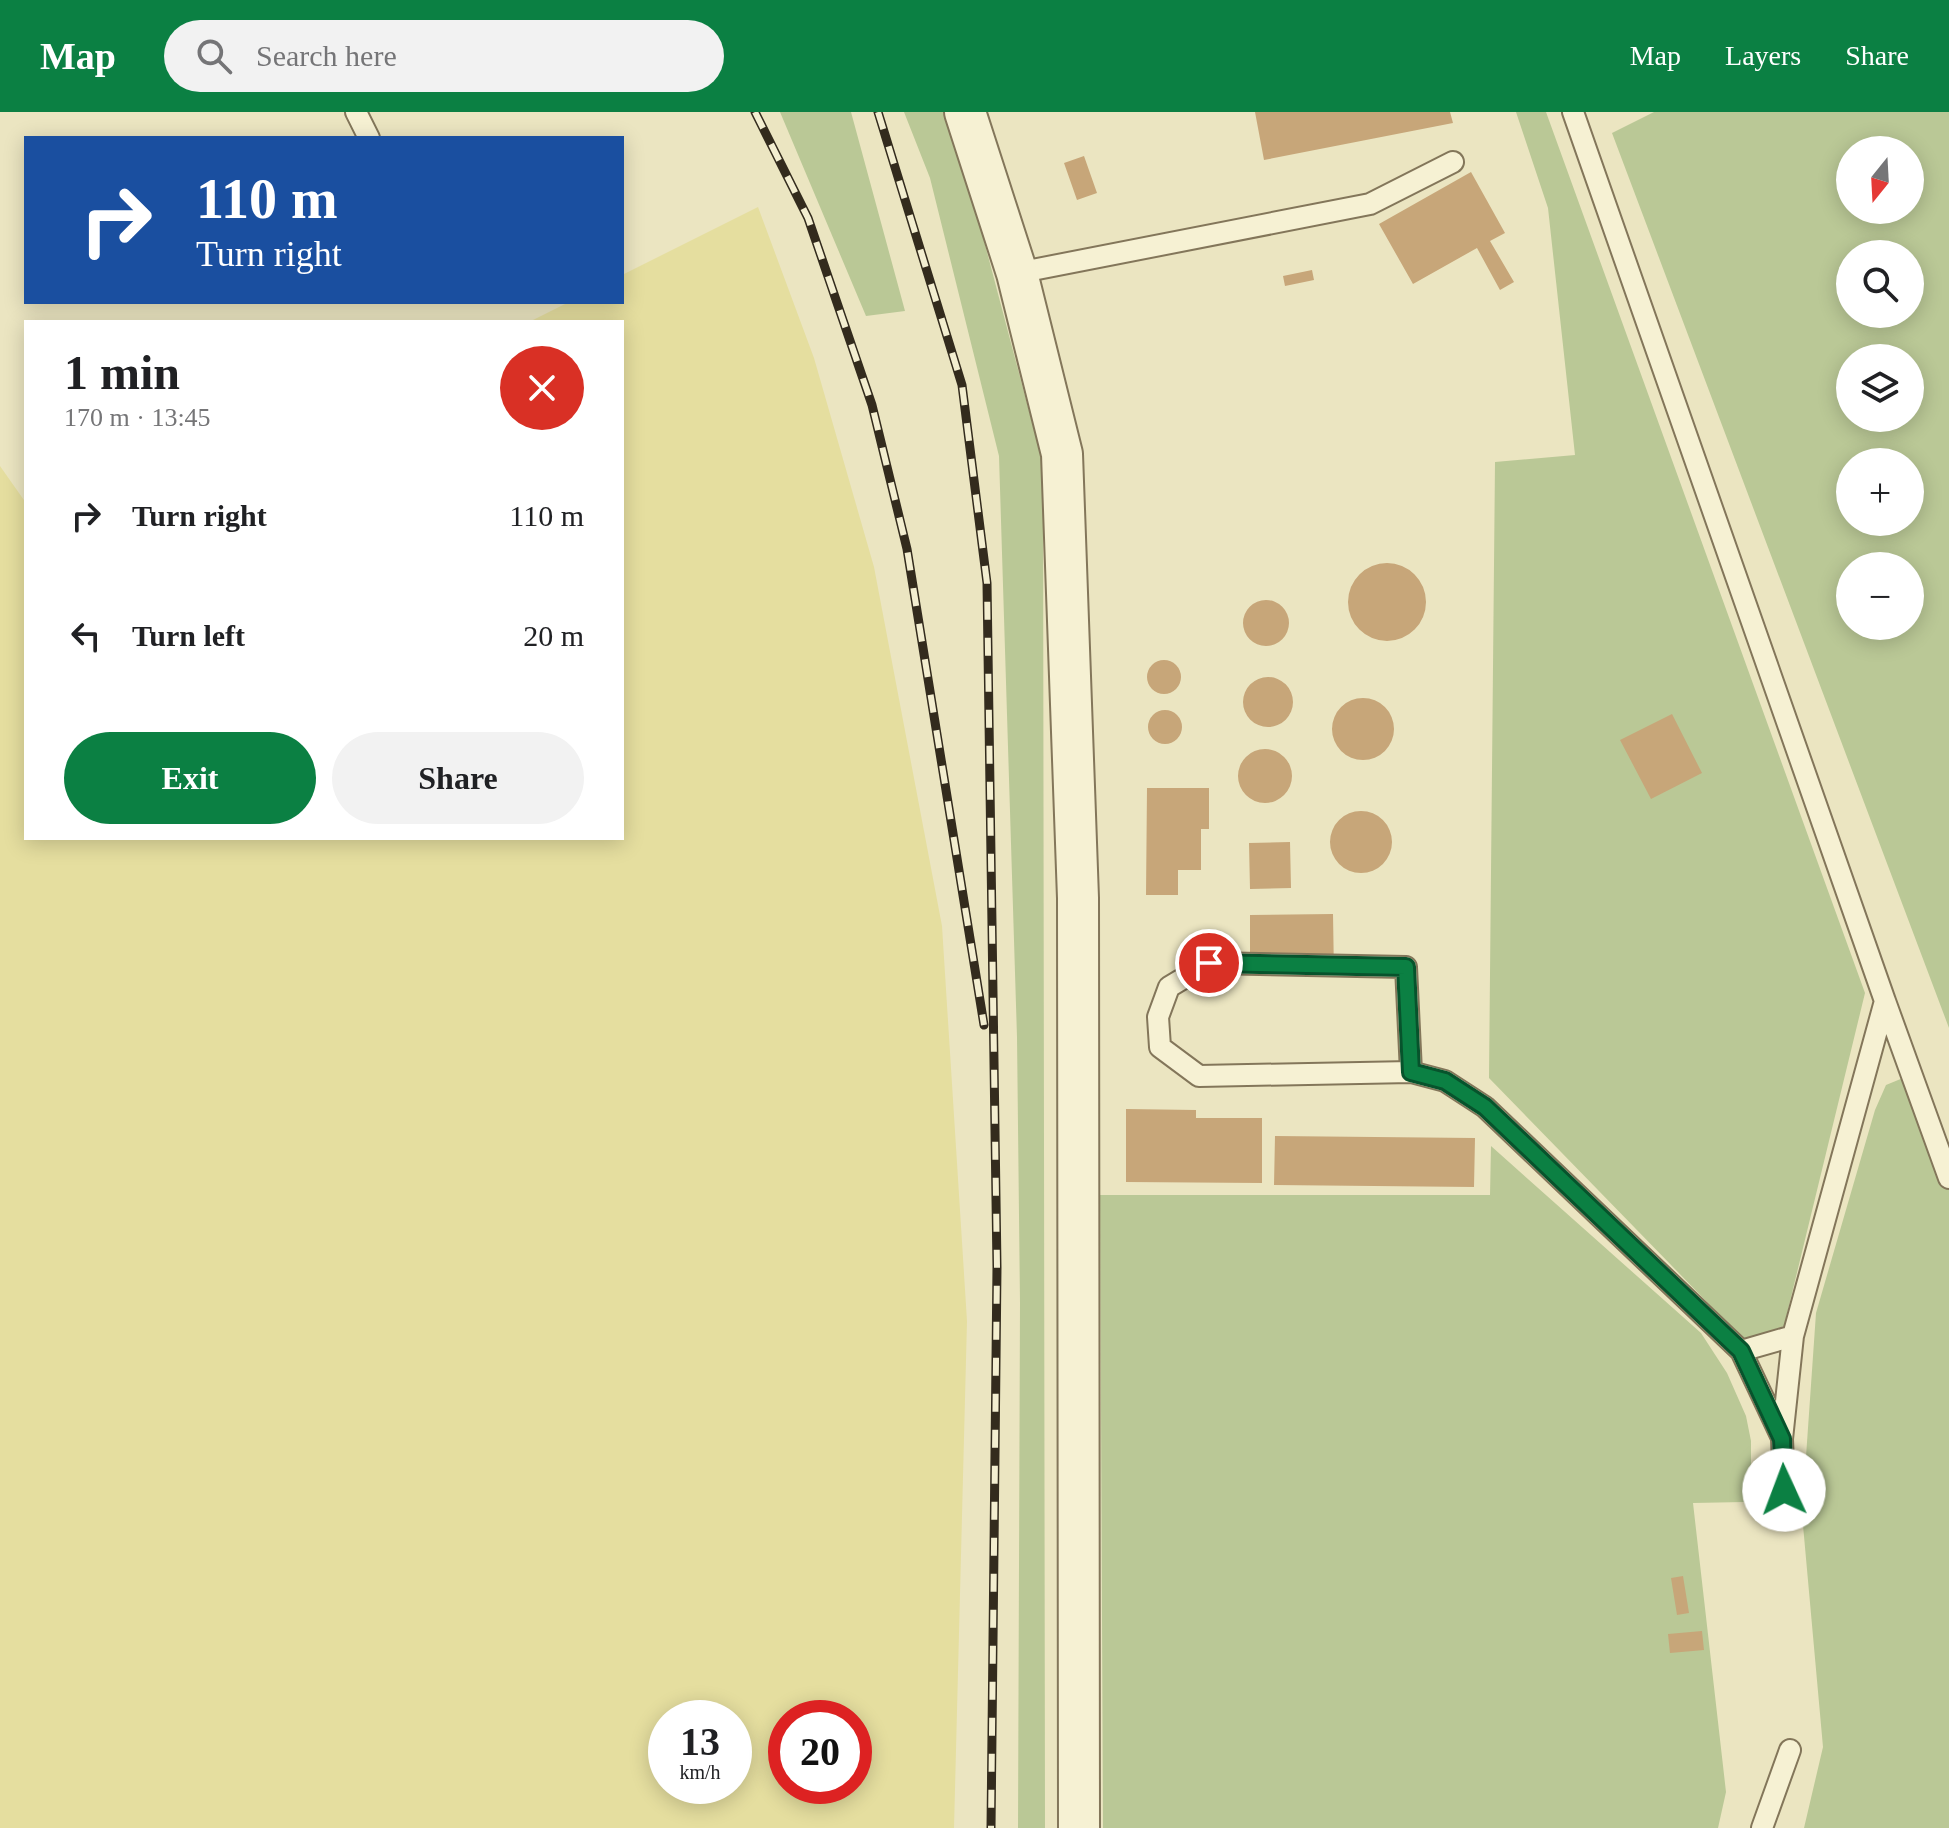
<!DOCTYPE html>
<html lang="en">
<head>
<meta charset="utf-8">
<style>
	body { margin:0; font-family:Georgia,serif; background:#f2f2f2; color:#202124; height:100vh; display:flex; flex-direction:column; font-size:30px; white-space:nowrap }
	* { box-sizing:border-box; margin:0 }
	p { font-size:26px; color:#757577 }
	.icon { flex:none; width:44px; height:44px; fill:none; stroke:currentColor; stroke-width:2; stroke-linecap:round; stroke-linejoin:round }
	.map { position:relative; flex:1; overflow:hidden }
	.panel { position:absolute; left:24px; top:208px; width:600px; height:520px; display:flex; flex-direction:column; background:#fff; border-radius:0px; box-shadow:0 4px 20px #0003 }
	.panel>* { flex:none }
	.banner { position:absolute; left:24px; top:24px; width:600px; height:168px; border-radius:0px; box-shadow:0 4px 20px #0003; background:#1a4fa0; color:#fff; overflow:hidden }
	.needle { width:52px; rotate:198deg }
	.fabs { position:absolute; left:1836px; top:24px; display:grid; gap:16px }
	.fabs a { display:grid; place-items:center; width:88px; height:88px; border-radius:50%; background:#fff; box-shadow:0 4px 20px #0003; font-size:40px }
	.speed { position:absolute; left:648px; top:1588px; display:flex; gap:16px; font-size:40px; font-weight:700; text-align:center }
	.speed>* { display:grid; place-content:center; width:104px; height:104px; border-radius:50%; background:#fff; box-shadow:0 4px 20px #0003; line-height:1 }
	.speed small { font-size:20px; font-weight:400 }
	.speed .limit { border:12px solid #d22; background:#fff; color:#111 }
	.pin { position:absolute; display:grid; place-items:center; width:68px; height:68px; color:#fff; margin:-34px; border:4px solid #fff; border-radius:50%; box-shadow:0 2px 8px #0007 }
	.me { position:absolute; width:88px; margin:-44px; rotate:358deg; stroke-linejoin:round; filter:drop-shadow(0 0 6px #0008) }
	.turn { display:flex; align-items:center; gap:28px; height:168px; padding:0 40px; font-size:36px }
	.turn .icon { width:104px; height:104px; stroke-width:2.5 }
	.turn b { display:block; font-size:56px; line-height:68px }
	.round { display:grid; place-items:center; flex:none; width:84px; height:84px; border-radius:42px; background:#f2f2f2 }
	.summary { display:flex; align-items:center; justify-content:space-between; height:136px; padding:0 40px }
	h1 { font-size:48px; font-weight:700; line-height:60px }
	.action { display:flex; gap:16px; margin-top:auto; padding:16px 40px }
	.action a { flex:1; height:92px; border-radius:48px; background:#0b8043; color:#fff; font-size:32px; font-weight:700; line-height:92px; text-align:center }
	.action a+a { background:#f2f2f2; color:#202124 }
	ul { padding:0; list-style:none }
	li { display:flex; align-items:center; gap:24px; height:120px; padding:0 40px }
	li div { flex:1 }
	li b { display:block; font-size:30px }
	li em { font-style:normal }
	header { display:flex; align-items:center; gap:48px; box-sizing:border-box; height:112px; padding:0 40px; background:#0b8043; color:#fff }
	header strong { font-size:38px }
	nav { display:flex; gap:44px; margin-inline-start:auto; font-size:28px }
	.search { width:560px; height:72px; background:#f2f2f2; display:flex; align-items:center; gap:20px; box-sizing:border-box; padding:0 28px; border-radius:44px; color:#757577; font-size:30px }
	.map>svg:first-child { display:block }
</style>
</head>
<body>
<header>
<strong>Map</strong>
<div class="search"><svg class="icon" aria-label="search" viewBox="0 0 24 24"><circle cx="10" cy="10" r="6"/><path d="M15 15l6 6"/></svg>Search here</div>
<nav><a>Map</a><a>Layers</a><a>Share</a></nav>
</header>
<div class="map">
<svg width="1949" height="1716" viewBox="0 0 1949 1716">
	<rect width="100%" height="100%" fill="#ebe5c1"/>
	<!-- green -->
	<path fill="#bac896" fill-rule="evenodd" d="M 780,0 L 851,0 L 905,199 L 866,204 Z
		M 904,0 L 943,0 L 978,106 L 1043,352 L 1045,1716 L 1018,1716 L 1020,1191 L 1017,925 L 999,344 L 930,66 Z
		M 1516,0 L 1546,0 L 1865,881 L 1784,1214 L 1745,1229 L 1489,966 L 1495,350 L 1575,343 L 1548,96 Z
		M 1654,0 L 1949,0 L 1949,916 L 1612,21 ZM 1910,38 L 1910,98 L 1850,98 L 1850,38 ZM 1850,142 L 1910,142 L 1910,202 L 1850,202 ZM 1850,246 L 1910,246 L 1910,306 L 1850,306 ZM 1910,350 L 1910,410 L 1850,410 L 1850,350 ZM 1910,454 L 1910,514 L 1850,514 L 1850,454 Z
		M 1903,966 L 1949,1063 L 1949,1716 L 1804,1716 L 1823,1635 L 1802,1402 L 1816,1201 L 1875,998 L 1886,973 Z
		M 1491,1034 L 1701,1221 L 1727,1261 L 1746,1304 L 1751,1329 L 1751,1355 L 1744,1390 L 1693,1391 L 1726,1680 L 1718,1716 L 1103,1716 L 1100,1083 L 1490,1083 Z"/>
	<!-- sand -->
	<path fill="#e5de9f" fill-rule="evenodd" d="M 758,95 L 814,246 L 874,455 L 942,814 L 967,1209 L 954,1716 L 0,1716 L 0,354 L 26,391 L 26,726 L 622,726 L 622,210 L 529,210 L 569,190 L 622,190 L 622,163 ZM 734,1606 L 734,1674 L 666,1674 L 666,1606 ZM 854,1606 L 854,1674 L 786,1674 L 786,1606 Z"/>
	<!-- building -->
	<path fill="#c7a679" d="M 1255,0 L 1450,0 L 1453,11 L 1264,48 Z
		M 1084,44 L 1097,81 L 1077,88 L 1064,51 Z
		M 1471,60 L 1505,121 L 1490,129 L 1514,170 L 1500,178 L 1477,136 L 1413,172 L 1379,112 Z
		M 1312,158 L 1314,168 L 1285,174 L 1283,164 Z
		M1348 490a39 39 0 1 1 78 0a39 39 0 1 1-78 0Z
		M1243 511a23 23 0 1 1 46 0a23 23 0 1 1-46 0Z
		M1147 565a17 17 0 1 1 34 0a17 17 0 1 1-34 0Z
		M1243 590a25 25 0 1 1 50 0a25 25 0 1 1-50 0Z
		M1332 617a31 31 0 1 1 62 0a31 31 0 1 1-62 0Z
		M1148 615a17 17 0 1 1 34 0a17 17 0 1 1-34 0Z
		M 1672,602 L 1702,661 L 1651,687 L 1620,628 Z
		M1238 664a27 27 0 1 1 54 0a27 27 0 1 1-54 0Z
		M 1147,676 L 1209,676 L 1209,717 L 1201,717 L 1201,758 L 1178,758 L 1178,783 L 1146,783 Z
		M1330 730a31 31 0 1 1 62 0a31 31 0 1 1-62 0Z
		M 1290,730 L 1291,776 L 1250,777 L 1249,731 Z
		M 1333,802 L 1334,863 L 1250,863 L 1250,803 Z
		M 1126,997 L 1196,998 L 1196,1006 L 1262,1006 L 1262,1071 L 1126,1070 Z
		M 1275,1024 L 1475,1026 L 1474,1075 L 1274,1073 Z
		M 1683,1464 L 1689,1501 L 1677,1503 L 1671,1466 Z
		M 1702,1519 L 1704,1538 L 1670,1541 L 1668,1522 Z"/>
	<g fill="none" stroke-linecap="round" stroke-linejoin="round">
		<defs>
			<path id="service" d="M 356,0 L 369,26
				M 1573,0 L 1885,889
				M 1017,161 L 1370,92 L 1453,50
				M 1411,960 L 1406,855 L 1209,851 L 1169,875 L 1158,905 L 1160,935 L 1199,964 L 1411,960 L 1445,969 L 1485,995 L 1741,1239 L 1793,1224 L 1782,1327 L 1785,1403
				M 1793,1224 L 1885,889 L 1949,1066
				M 1741,1239 L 1782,1326
				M 1762,1716 L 1790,1638"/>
			<path id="minor" d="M 965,0 L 1017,161 L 1062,342 L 1078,786 L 1079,1716"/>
		</defs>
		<!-- service casing -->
		<use href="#service" stroke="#83765a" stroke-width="24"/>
		<!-- minor casing -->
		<use href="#minor" stroke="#83765a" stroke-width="44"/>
		<!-- service -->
		<use href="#service" stroke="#f6f1d3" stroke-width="20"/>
		<!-- minor -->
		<use href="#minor" stroke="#f6f1d3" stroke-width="40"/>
		<defs>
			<path id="rail" d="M 755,0 L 808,106 L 872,293 L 907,437 L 984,913
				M 878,0 L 962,273 L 987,471 L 997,1155 L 991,1716"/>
		</defs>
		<!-- rail casing -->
		<use href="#rail" stroke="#332b1d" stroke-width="9"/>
		<!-- rail -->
		<use href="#rail" stroke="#f3eed0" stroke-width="6" stroke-dasharray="18" stroke-linecap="butt"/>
	</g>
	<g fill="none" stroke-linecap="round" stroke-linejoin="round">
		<defs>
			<path id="route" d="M 1209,851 L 1406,855 L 1411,960 L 1445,969 L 1485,995 L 1741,1239 L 1782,1327 L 1784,1378"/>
		</defs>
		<!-- route casing -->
		<use href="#route" stroke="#07532c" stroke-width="20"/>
		<!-- route -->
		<use href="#route" stroke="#0b8043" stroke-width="14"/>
	</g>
</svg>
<div class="fabs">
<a><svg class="needle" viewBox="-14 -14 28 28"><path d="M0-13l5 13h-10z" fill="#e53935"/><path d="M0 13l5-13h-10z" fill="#757577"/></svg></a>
<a><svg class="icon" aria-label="search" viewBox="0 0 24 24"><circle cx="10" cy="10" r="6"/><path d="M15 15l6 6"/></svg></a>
<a><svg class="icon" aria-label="layers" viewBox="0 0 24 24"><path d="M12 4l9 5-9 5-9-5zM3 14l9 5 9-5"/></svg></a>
<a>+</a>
<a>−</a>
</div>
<div class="speed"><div>13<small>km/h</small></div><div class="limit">20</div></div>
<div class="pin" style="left:1209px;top:851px;background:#d93025"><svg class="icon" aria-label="arrive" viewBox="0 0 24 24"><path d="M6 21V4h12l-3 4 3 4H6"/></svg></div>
<svg class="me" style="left:1784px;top:1378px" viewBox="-20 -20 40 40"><circle r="19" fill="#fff"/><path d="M0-13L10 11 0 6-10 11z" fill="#0b8043"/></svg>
<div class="banner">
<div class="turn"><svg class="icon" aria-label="right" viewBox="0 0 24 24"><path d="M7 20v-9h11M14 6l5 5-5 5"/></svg><div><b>110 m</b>Turn right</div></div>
</div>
<section class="panel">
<div class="summary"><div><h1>1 min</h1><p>170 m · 13:45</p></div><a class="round" style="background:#d93025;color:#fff"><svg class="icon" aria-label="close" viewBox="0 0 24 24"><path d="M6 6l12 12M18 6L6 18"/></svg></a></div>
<ul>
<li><svg class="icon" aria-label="right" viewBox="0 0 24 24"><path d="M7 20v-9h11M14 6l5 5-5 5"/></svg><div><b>Turn right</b></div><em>110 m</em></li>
<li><svg class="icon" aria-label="left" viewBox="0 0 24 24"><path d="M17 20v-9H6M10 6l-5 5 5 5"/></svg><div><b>Turn left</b></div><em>20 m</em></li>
</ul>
<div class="action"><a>Exit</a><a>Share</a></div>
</section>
</div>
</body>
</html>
